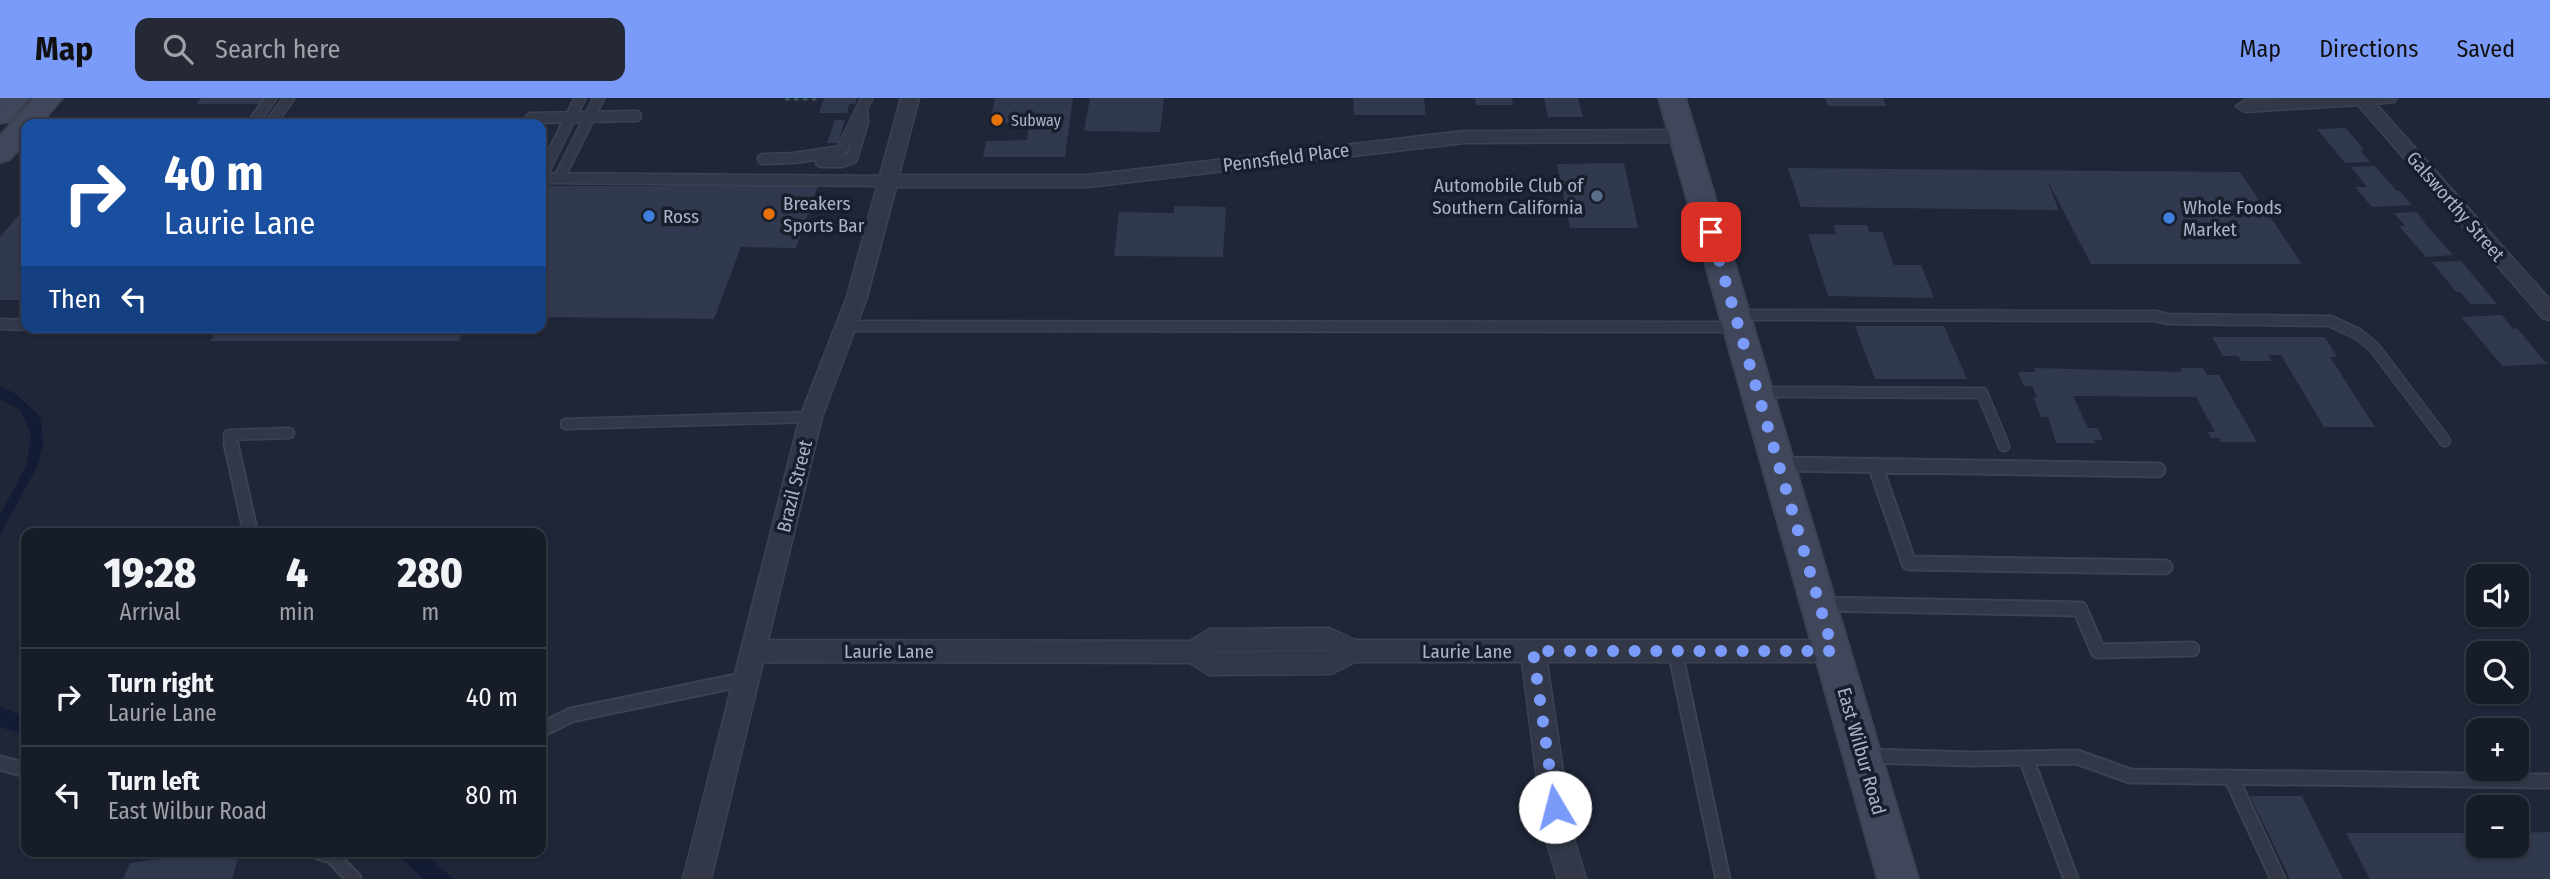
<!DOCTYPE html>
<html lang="en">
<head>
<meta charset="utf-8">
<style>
	body { margin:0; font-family:"Fira Sans Condensed",sans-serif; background:#242935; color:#f1f3f6; height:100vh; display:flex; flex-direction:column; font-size:26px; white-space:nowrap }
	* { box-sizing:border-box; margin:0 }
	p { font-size:23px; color:#9ea1a8 }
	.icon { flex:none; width:38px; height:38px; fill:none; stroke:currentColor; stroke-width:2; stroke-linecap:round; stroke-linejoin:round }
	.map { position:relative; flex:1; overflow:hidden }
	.sheet { position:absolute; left:21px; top:430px; width:525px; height:329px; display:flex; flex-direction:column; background:#171c29; border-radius:14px; box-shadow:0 2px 5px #0004,0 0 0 2px #363a46 }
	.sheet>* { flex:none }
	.top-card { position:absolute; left:21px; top:21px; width:525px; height:214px; border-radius:14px; box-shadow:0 2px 5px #0004,0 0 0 2px #363a46; background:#1a4fa0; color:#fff; overflow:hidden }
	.buttons { position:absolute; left:2466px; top:466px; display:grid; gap:14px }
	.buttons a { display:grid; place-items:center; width:63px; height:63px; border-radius:14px; background:#171c29; box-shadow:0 2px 5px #0004,0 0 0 2px #363a46; font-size:35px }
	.pin { position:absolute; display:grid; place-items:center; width:60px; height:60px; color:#fff; margin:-30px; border-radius:14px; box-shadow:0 4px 10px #0006 }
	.me { position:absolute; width:77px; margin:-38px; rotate:352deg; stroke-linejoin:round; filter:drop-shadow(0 0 5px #0008) }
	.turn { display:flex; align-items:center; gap:24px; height:147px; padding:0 28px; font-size:32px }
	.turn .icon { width:91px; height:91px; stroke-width:2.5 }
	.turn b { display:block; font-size:49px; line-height:60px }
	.then { display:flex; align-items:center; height:66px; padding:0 28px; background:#0003; gap:14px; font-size:26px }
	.eta { display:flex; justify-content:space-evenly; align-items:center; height:119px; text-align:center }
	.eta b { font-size:42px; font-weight:800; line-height:49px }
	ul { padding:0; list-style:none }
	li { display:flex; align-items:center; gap:21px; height:98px; padding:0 28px; border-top:2px solid #363a46 }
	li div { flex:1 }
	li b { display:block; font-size:26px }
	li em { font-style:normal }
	header { display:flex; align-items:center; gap:42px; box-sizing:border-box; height:98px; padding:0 35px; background:#7b9bfb; color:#111 }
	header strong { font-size:33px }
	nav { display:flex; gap:38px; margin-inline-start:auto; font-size:24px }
	.search { width:490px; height:63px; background:#242935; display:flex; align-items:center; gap:18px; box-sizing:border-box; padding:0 24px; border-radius:14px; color:#9ea1a8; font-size:26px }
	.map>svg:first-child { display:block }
</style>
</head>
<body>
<header>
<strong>Map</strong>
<div class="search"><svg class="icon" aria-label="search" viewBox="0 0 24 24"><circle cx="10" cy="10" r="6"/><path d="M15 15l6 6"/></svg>Search here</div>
<nav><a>Map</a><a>Directions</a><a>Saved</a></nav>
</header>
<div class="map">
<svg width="2550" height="781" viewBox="0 0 2550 781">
	<rect width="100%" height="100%" fill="#1f2637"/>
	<!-- water -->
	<path fill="#131c34" d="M 0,288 L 16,296 L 41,320 L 43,346 L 38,367 L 0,437 L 0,417 L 27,366 L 31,335 L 20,312 L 0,301 Z
		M 0,608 L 26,620 L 26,637 L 0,629 Z
		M 395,754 L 423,754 L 453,781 L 423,781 Z"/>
	<!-- building -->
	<path fill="#31394e" d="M 201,0 L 265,0 L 261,6 L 196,6 Z
		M 824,0 L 857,0 L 855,6 L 849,6 L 847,15 L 819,15 Z
		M 995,0 L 1073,0 L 1065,59 L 983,59 L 986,43 L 1027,42 L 1029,25 L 990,25 Z
		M 1090,0 L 1164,0 L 1160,34 L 1084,33 Z
		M 1353,0 L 1424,0 L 1426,17 L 1354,17 Z
		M 1475,0 L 1512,0 L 1513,7 L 1476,7 Z
		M 1544,0 L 1578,0 L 1583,19 L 1548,19 Z
		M 1825,0 L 1883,0 L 1886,8 L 1828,8 Z
		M 247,22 L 244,26 L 176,26 L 179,23 Z
		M 835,22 L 845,22 L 838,45 L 827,45 Z
		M 2346,30 L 2364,52 L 2360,52 L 2370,64 L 2345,65 L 2317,31 Z
		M 1624,65 L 1638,130 L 1570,130 L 1557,66 Z
		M 2375,68 L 2397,93 L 2400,93 L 2412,107 L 2372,109 L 2355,89 L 2367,89 L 2351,69 Z
		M 1788,70 L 2240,74 L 2302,166 L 2091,166 L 2046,80 L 2059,112 L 1801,109 Z
		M 541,88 L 818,88 L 796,150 L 741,149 L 714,221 L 541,219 Z
		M 1174,108 L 1226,109 L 1223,159 L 1114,158 L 1119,114 L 1174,115 Z
		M 26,109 L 26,202 L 0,202 L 0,139 Z
		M 2417,114 L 2428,129 L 2453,157 L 2426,159 L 2399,128 L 2405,128 L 2394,115 Z
		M 1833,127 L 1867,127 L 1869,134 L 1882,134 L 1894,167 L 1921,167 L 1934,200 L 1828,198 L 1808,136 L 1836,136 Z
		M 2461,163 L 2497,206 L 2471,206 L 2460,194 L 2456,194 L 2432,164 Z
		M 2502,217 L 2513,231 L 2517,230 L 2547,266 L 2502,268 L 2461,219 Z
		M 1855,228 L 1944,228 L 1967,281 L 1875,281 Z
		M 219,229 L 466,229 L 459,243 L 210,243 Z
		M 2212,239 L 2325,239 L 2337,259 L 2330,259 L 2375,329 L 2324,329 L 2281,257 L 2268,257 L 2272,263 L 2241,263 L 2238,258 L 2223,258 Z
		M 2034,270 L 2182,274 L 2180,270 L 2203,270 L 2207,277 L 2219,277 L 2257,344 L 2221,344 L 2219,340 L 2211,340 L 2208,334 L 2215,334 L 2196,299 L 2073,298 L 2088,330 L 2098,330 L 2103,342 L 2093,342 L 2097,345 L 2056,345 L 2048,319 L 2041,319 L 2033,299 L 2037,300 L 2032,288 L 2024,288 L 2018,274 L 2036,274 Z
		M 2250,698 L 2302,698 L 2343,781 L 2290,781 Z
		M 2550,734 L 2550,781 L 2370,781 L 2346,735 L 2478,735 L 2478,747 L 2516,747 L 2516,735 Z
		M 206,754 L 240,754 L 232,781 L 123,781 L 130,765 Z"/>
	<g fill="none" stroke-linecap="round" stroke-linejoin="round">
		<defs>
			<path id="lane-far1" d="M 531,20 L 636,18
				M 272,23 L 289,0
				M 252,26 L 271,0
				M 763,61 L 794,60 L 841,53 L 867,0
				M 821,64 L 842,64 L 852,60 L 863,24 L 862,14
				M 541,79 L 580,0
				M 541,80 L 888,83
				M 559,80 L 599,0
				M 1736,217 L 2156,218 L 2167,221 L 2330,223 L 2358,236 L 2374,249 L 2445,343
				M 0,226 L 26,227
				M 846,228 L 1739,229
				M 1758,294 L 1982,295 L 2004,348
				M 566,326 L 811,319
				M 231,348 L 229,337 L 289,335"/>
			<path id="lane" d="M 231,346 L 251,436
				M 1779,366 L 2158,372
				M 1875,367 L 1909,465 L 2165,469
				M 1820,506 L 2080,511 L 2098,553 L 2192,551
				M 1675,553 L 1723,781
				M 541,632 L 571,617 L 746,581
				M 1867,658 L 1974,661 L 2077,659 L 2130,678 L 2550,683
				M 2026,660 L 2071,781
				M 0,665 L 26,672
				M 2231,679 L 2278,781
				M 318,754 L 332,758 L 354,781"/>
			<path id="street" d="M 901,0 L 919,0 L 899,77 L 1088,77 L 1464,33 L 1684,32 L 1693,38 L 1684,44 L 1464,45 L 1088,89 L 896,89 L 867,199 L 822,319 L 768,542 L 1190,543 L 1210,531 L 1329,530 L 1355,542 L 1833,542 L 1842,545 L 1845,553 L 1842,561 L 1833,564 L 1547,564 L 1572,735 L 1586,781 L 1558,781 L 1544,735 L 1522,564 L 1355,564 L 1331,576 L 1209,577 L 1190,565 L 763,564 L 711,781 L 683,781 L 800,319 L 847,199 ZM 1326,552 L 1329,553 L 1213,554 L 1215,553 Z
				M 2290,0 L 2397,0 L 2394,4 L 2376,6 L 2550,202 L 2550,222 L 2543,220 L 2358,7 L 2245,14 L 2236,8 L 2245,2 Z"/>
			<path id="secondary" d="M 1,0 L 29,0 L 9,23 L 0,25 Z
				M 35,0 L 62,0 L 40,26 L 26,26 L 26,42 L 10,61 L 0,64 L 0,38 Z
				M 1659,0 L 1685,0 L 1918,781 L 1878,781 Z"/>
		</defs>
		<!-- lane-far1 casing -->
		<use href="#lane-far1" stroke="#3c4251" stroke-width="13"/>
		<!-- lane casing -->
		<use href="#lane" stroke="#3c4251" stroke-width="17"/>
		<!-- street casing -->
		<use href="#street" stroke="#3c4251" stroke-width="3"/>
		<!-- secondary casing -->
		<use href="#secondary" stroke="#3c4251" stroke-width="4"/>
		<!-- path -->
		<path stroke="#394c51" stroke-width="3.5" stroke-dasharray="4.5 4.5" stroke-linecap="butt" d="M 785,1 L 817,1"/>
		<!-- lane-far1 -->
		<use href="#lane-far1" stroke="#323848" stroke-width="10"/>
		<!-- lane -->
		<use href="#lane" stroke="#323848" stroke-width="13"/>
		<!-- street -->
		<use href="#street" fill="#323848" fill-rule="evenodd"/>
		<!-- secondary -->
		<use href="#secondary" fill="#40475b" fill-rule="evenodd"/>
	</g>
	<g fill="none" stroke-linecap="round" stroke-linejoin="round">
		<!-- route -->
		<path stroke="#7b9bfb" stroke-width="12" stroke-dasharray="0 21.6" d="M 1555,709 L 1533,553 L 1833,553 L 1711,134"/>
	</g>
	<!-- markers -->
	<g fill="#e8710a" stroke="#181e2c" stroke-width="2.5">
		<circle cx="997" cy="22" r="7"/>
		<circle cx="769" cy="116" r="7"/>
	</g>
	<circle fill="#5c6f8a" stroke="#181e2c" stroke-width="2.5" cx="1597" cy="98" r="7"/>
	<g fill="#3f7fe0" stroke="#181e2c" stroke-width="2.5">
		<circle cx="649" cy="118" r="7"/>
		<circle cx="2169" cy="120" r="7"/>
	</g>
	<g text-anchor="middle" stroke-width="7" stroke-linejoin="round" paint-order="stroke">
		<!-- far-poi labels -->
		<g font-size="16" fill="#acb3c5" stroke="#181e2c" text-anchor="start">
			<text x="1011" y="28">Subway</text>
		</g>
		<!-- street labels -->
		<g font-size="19" fill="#acb3c5" stroke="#181e2c">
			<text transform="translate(1286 59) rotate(-7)" y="7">Pennsfield Place</text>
			<text transform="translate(2456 108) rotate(49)" y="7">Galsworthy Street</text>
			<text transform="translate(794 388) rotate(-76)" y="7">Brazil Street</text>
			<text x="889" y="560">Laurie Lane</text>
			<text x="1467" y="560">Laurie Lane</text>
			<text transform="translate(1862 653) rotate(74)" y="7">East Wilbur Road</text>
		</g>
		<!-- poi labels -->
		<g font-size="19" fill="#acb3c5" stroke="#181e2c" text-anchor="start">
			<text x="1583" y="94" text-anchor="end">Automobile Club of<tspan x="1583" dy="22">Southern California</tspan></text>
			<text x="783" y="112">Breakers<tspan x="783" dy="22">Sports Bar</tspan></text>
			<text x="2183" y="116">Whole Foods<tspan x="2183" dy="22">Market</tspan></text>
			<text x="663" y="125">Ross</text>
		</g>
	</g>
</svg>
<div class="buttons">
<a><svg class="icon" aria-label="sound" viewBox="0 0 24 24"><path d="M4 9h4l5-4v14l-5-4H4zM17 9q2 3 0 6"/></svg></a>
<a><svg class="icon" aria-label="search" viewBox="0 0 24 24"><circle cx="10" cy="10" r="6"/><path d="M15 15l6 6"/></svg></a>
<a>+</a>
<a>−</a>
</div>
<div class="pin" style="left:1711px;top:134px;background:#d93025"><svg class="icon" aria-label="arrive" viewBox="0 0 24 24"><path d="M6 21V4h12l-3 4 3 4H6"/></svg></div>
<svg class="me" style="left:1555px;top:709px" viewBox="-20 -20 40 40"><circle r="19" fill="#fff"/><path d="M0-13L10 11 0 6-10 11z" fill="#7b9bfb"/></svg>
<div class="top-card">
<div class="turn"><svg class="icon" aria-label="right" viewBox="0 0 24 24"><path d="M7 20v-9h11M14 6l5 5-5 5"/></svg><div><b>40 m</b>Laurie Lane</div></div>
<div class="then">Then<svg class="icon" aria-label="left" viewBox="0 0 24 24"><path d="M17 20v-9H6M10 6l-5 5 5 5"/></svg></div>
</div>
<section class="sheet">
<div class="eta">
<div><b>19:28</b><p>Arrival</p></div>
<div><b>4</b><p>min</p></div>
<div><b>280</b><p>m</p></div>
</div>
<ul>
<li><svg class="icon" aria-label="right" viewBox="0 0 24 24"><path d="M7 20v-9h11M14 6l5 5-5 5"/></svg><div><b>Turn right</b><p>Laurie Lane</p></div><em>40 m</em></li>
<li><svg class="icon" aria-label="left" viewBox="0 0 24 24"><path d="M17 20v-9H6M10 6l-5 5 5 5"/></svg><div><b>Turn left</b><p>East Wilbur Road</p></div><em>80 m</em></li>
</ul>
</section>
</div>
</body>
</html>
